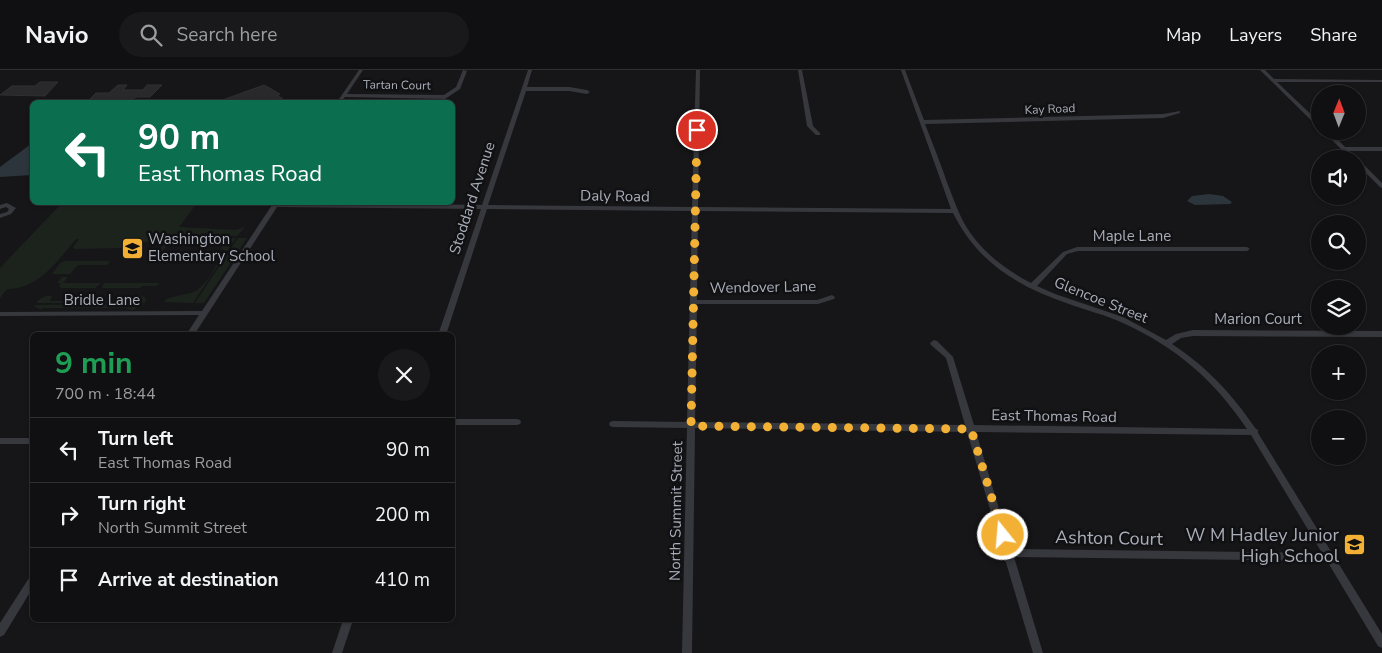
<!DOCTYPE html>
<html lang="en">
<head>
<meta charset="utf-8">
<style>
	body { margin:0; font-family:"Nunito Sans",sans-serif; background:#19191b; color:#f1f3f6; height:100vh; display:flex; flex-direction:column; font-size:19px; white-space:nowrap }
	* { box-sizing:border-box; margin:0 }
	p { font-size:16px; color:#9c9d9f }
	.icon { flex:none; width:28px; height:28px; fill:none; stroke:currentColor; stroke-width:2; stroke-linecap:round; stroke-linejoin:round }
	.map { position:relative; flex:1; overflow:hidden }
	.drawer { position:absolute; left:30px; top:262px; width:425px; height:290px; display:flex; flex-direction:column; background:#101012; border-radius:8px; box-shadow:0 1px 4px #0004,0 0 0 1px #303032 }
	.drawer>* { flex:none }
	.hud { position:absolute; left:30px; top:30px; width:425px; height:105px; border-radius:8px; box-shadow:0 1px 4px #0004,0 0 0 1px #303032; background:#0b6e4f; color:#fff; overflow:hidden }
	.needle { width:32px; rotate:1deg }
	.tools { position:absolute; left:1311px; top:15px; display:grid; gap:10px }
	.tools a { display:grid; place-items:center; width:55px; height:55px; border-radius:50%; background:#101012; box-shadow:0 1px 4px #0004,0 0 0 1px #303032; font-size:25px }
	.pin { position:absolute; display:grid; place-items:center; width:42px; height:42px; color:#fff; margin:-21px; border:2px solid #fff; border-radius:50%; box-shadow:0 1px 5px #0007 }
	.me { position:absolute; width:55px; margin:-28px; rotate:343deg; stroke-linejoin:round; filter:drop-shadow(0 0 4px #0008) }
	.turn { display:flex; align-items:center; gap:18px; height:105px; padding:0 25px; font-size:22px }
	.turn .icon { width:65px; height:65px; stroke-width:2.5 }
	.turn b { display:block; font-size:35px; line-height:42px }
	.round { display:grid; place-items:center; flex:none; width:52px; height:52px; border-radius:26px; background:#19191b }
	.head { display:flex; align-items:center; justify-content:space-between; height:85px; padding:0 25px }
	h1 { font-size:30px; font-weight:700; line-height:38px; color:#1e9e55 }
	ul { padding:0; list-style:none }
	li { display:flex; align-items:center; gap:15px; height:65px; padding:0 25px; border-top:1px solid #303032 }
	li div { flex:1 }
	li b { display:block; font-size:19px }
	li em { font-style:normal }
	header { display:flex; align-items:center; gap:30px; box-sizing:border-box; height:70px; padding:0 25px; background:#101012; border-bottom:1px solid #303032 }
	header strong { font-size:24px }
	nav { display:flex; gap:28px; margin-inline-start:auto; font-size:18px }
	.search { width:350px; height:45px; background:#19191b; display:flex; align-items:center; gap:12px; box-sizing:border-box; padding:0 18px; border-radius:28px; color:#9c9d9f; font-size:19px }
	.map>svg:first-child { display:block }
</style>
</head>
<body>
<header>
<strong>Navio</strong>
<div class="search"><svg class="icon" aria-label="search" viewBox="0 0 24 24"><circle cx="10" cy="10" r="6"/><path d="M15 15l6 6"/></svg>Search here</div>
<nav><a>Map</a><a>Layers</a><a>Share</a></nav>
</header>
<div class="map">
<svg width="1382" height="583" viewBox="0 0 1382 583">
	<rect width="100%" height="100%" fill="#161618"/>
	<!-- green -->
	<path fill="#1c231d" d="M 62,133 L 197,133 L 179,157 L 236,160 L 245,157 L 237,166 L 174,166 L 158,187 L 155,187 L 165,172 L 127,172 L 122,178 L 74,179 L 73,177 L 79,169 L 76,169 C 57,191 39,219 7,219 L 0,228 L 0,198 Z
		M 228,168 L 236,168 L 193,233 L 164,232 C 168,225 188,226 197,220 C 209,212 217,193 225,181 L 221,178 Z
		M 238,168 L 247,168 L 204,233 L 195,233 Z
		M 65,191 L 110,191 L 107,195 L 78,195 L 70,204 L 52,204 L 60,193 Z
		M 62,207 L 68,207 L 63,213 L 101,213 L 95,218 L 61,218 L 59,216 L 61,213 L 57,213 Z
		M 104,213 L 159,213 L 157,216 L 142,216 L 140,218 L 102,218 Z
		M 140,225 L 146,228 L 145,233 L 36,233 C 40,228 45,225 52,226 L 50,231 L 134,230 Z
		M 144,234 L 133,240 L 126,238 L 41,238 L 43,240 L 35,237 L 35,235 Z"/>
	<!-- water -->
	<path fill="#2c353c" d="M 31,74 L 32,105 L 0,107 L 0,97 Z
		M 1209,124 L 1223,126 L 1232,132 L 1230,134 L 1195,135 L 1187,131 L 1192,126 Z"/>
	<!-- building -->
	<path fill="#29292c" stroke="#303034" d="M 40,12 L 58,12 L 45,26 L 0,25 L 12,16 L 35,16 Z
		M 118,15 L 127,15 L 123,20 L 143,20 L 147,15 L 162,15 L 150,27 L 137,27 L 129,30 L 89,30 L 96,23 L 109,23 Z
		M 264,15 L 280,24 L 277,25 L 283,29 L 275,32 L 217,32 Z"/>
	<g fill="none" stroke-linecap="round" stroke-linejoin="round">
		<!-- street -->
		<path fill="#37383d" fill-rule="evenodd" d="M 359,0 L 363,0 L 347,24 L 444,25 L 456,17 L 463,0 L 467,1 L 460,19 L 445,29 L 345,27 L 341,32 L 337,32 Z
			M 528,0 L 532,0 L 527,17 L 569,17 L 587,20 L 590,22 L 587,24 L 569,21 L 526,21 L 488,135 L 692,137 L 696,0 L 700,0 L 698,137 L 951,139 L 901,0 L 905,0 L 924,50 L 1163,44 L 1180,41 L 1180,43 L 1163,48 L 925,54 C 933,74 941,95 948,115 C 954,130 959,145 967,158 C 982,182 1006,200 1031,213 L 1063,182 L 1077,177 L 1247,177 L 1250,179 L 1247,181 L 1078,181 L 1067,184 L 1037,216 L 1055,224 L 1123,247 L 1166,270 L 1176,264 L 1193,260 L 1382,261 L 1382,267 L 1193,266 L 1181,268 L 1172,274 C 1208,298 1231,323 1256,359 L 1258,360 L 1258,363 L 1382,564 L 1382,578 L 1378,576 L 1327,491 L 1014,487 L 1043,583 L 1033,583 L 967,362 L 695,358 L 692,583 L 682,583 L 687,358 L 613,357 L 610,356 L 609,354 L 610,352 L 613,351 L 687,352 L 692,141 L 487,139 L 446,265 L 438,265 L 481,139 L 277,137 L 194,265 L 186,265 L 199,245 L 0,246 L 0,242 L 202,241 L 274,132 L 482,135 ZM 698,141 L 953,143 C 978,193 1017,216 1069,234 C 1088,241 1106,245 1123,253 C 1177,278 1214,310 1247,359 L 974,355 L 953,287 L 937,271 L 934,270 L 930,273 L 931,275 L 946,288 L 965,355 L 695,352 L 697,234 L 818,234 L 834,229 L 835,227 L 832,225 L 817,230 L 697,230 ZM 976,362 L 1251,365 L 1322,483 L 1011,479 Z
			M 798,0 L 802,0 L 813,56 L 820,63 L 820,65 L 816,65 L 807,56 Z
			M 1260,0 L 1265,0 L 1274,9 L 1382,10 L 1382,12 L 1277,12 L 1320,53 L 1320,58 L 1318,57 Z
			M 1323,61 L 1329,61 L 1345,77 L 1382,77 L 1382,81 L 1349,81 L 1357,89 L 1351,89 Z
			M 1358,90 L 1360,91 L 1382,113 L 1382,118 L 1380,117 L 1358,95 Z
			M 7,133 L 16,138 L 11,144 L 0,148 L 0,144 L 7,142 L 9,139 L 6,137 L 0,139 L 0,135 Z
			M 452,349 L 517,349 L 520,350 L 521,352 L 520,354 L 517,355 L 452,355 Z
			M 0,368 L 32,368 L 32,374 L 0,374 Z
			M 32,507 L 32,519 L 4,565 L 0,567 L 0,553 L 29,508 Z
			M 343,550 L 353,550 L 342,583 L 332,583 Z"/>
	</g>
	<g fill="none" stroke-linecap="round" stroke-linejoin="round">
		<!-- route -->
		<path stroke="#f2b134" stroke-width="9" stroke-dasharray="0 16.2" d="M 697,60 L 691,356 L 971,359 L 1003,465"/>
	</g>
	<!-- icons -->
	<defs>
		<symbol id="school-square" viewBox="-11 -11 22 22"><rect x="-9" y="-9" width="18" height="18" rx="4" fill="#f2b134" stroke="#111113"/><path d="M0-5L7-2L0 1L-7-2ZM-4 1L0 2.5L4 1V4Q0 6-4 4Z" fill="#111"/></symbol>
	</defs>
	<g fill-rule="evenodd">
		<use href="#school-square" x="120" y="166" width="25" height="25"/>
		<use href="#school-square" x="1342" y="462" width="25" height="25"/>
	</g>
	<g text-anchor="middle" stroke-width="5" stroke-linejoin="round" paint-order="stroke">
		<!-- far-street labels -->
		<g font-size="12" fill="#a8adb8" stroke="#111113">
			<text transform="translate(397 15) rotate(1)" y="4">Tartan Court</text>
			<text transform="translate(1050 39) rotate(-2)" y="4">Kay Road</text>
		</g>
		<!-- street labels -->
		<g font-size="15" fill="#a8adb8" stroke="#111113">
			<text transform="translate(615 126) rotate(1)" y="5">Daly Road</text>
			<text transform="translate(472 128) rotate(-72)" y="5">Stoddard Avenue</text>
			<text x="1132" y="171">Maple Lane</text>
			<text transform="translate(763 217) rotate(-1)" y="5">Wendover Lane</text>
			<text x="102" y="235">Bridle Lane</text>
			<text transform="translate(1101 230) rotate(22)" y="5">Glencoe Street</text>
			<text x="1258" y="254">Marion Court</text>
			<text transform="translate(1054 346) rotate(1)" y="5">East Thomas Road</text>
			<text transform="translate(676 441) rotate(-89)" y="5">North Summit Street</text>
		</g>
		<!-- poi labels -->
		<g font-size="15" fill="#a8adb8" stroke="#111113" text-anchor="start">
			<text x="148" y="174">Washington<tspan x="148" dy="17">Elementary School</tspan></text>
		</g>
		<!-- near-poi labels -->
		<g font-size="18" fill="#a8adb8" stroke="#111113" text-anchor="end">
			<text x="1339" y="471">W M Hadley Junior<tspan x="1339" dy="21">High School</tspan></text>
		</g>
		<!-- near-street labels -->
		<g font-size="18" fill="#a8adb8" stroke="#111113">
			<text transform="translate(1109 468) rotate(1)" y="6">Ashton Court</text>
		</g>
	</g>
</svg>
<div class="tools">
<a><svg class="needle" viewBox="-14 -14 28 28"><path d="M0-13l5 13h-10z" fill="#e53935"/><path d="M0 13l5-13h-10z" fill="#9c9d9f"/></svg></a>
<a><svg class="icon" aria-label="sound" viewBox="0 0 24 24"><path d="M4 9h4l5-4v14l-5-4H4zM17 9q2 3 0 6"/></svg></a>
<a><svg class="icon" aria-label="search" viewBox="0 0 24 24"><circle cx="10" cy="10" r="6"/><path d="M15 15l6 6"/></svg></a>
<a><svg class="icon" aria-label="layers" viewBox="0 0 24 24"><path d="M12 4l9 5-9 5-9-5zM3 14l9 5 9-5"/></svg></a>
<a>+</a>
<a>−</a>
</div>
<div class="pin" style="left:697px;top:60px;background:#d93025"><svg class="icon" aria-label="arrive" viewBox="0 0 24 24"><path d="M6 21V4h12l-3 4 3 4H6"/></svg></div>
<svg class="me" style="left:1003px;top:465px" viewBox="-20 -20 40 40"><circle r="17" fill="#f2b134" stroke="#fff" stroke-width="3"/><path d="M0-11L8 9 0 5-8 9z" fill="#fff"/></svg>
<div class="hud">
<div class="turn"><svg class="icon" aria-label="left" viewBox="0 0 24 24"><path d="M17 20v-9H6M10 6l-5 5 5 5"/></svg><div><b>90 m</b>East Thomas Road</div></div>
</div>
<section class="drawer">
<div class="head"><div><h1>9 min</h1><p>700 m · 18:44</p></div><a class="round"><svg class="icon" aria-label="close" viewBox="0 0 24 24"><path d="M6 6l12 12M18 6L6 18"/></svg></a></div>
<ul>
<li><svg class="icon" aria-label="left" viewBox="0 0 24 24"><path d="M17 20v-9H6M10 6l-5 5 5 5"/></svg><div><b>Turn left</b><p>East Thomas Road</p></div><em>90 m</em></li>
<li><svg class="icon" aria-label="right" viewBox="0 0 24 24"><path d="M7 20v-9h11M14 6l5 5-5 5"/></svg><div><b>Turn right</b><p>North Summit Street</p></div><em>200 m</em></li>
<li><svg class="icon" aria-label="arrive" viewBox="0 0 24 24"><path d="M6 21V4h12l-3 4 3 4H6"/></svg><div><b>Arrive at destination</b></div><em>410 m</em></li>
</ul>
</section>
</div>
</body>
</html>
